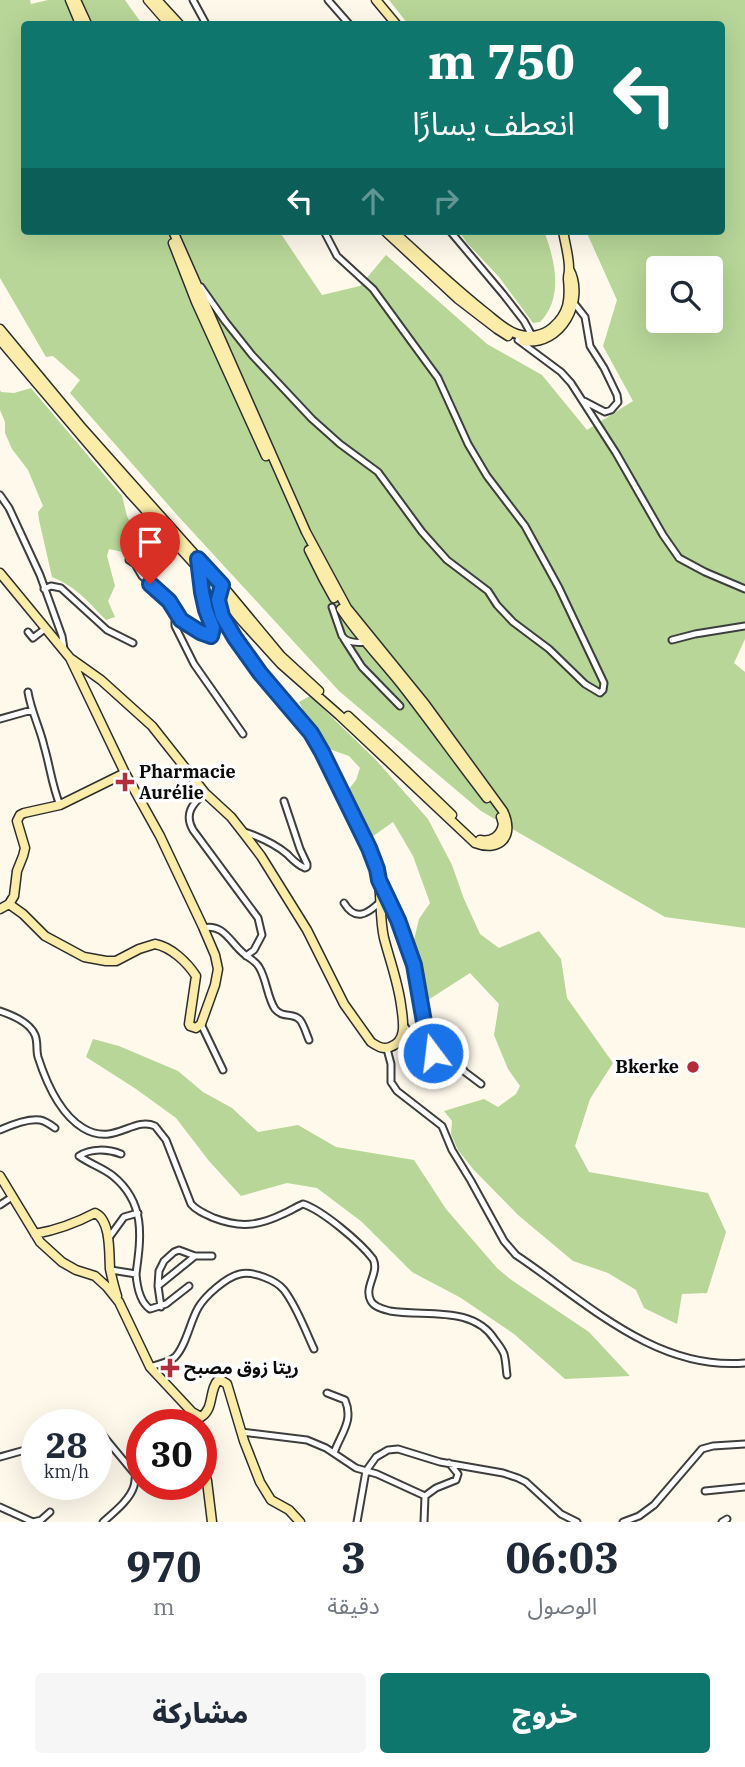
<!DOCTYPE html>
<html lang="ar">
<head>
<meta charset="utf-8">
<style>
	body { margin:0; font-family:"IBM Plex Serif","Noto Sans Arabic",serif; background:#f6f6f7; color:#1f2937; direction:rtl; height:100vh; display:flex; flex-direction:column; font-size:26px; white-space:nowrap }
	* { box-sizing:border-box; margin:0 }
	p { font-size:23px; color:#747a83 }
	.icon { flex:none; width:38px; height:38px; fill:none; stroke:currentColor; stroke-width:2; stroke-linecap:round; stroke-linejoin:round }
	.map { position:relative; height:1522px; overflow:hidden; direction:ltr }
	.sheet { display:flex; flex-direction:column; background:#fff; flex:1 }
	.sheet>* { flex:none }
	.top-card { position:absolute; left:21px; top:21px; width:704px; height:214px; border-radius:7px; box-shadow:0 7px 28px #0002; direction:rtl; background:#0f766e; color:#fff; overflow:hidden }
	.fabs { position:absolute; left:646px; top:256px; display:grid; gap:14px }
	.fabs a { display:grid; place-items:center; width:77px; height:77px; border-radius:7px; background:#fff; box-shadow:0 7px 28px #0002; font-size:35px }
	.speed { position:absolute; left:21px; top:1409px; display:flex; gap:14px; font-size:35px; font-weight:700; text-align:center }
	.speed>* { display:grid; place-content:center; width:91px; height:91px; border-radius:50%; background:#fff; box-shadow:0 7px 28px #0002; line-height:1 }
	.speed small { font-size:18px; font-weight:400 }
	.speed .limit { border:10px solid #d22; background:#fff; color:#111 }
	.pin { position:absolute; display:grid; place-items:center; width:60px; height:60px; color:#fff; margin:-72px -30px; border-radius:50% 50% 50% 0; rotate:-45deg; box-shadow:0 0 7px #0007 }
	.pin .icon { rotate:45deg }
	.me { position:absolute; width:77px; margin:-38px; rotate:345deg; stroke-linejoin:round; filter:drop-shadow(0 0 5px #0008) }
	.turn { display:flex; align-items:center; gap:24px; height:147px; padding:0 35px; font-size:32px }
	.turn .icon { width:91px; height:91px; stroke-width:2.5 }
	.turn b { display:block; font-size:49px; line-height:60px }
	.lanes { display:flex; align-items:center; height:66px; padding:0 35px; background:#0003; justify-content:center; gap:35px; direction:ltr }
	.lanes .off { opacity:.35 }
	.eta { display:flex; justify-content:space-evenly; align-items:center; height:119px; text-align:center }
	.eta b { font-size:42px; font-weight:800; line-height:49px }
	.primary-button { display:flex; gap:14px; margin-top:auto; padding:14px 35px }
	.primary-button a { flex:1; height:80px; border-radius:7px; background:#0f766e; color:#fff; font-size:28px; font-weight:800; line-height:80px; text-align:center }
	.primary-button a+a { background:#f6f6f7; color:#1f2937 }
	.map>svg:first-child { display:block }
</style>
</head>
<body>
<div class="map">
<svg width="745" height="1522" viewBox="0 0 745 1522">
	<rect width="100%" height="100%" fill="#fef9eb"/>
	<!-- forest -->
	<path fill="#b7d697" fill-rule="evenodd" d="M 0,0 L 30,0 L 31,4 L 48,0 L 125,0 L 142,24 L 24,24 L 24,231 L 279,231 L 322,295 L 360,286 L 386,255 L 487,344 L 542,375 L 587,430 L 633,401 L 603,346 L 617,300 L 586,231 L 721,231 L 721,24 L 408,24 L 389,0 L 745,0 L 745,639 L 734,663 L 745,672 L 745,928 L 665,917 L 481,811 L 339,691 L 178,516 L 70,393 L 80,380 L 53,356 L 46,357 L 0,278 ZM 658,268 L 710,268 L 710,320 L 658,320 Z
		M 459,231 L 544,231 C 555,260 564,298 540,322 L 533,323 L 499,277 L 467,243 Z
		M 31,388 L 122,496 L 127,516 L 145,554 L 142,561 L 127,553 L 109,549 L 107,556 L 115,586 L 108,601 L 115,617 L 106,620 C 88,602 77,587 52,577 L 39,520 L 38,512 L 43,506 L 28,470 L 12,449 L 5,433 L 5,422 L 0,410 L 0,390 L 1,392 L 14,393 Z
		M 310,696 L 375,759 L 428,819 L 452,865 L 464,899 L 480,934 L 499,948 L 539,931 L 561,959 L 567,998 L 613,1063 L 590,1099 L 575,1146 L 589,1172 L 708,1193 L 726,1232 L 707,1293 L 682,1294 L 677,1324 L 644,1308 L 636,1290 L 608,1273 L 573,1261 L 518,1215 L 473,1169 L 458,1150 L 451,1134 L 452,1121 L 444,1111 L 484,1099 L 498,1107 L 516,1094 L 520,1086 L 508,1069 L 494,1035 L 499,1004 L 470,973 L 428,1000 L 413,944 L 419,919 L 430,903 L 413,856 L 393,822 L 369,839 L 345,794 L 356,780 L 360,768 L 349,756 L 332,750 L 319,741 L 299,702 Z
		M 93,1039 L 119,1046 L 178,1071 L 203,1092 L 232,1108 L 258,1132 L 298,1125 L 336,1147 L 414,1160 L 446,1209 L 497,1268 L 510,1279 L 589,1332 L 630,1376 L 565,1379 L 514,1334 L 461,1298 L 412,1272 L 362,1222 L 317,1188 L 287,1183 L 241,1196 L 209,1161 L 176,1118 L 136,1089 L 86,1057 Z"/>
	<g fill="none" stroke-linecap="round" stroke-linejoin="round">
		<defs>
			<path id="street" d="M 193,0 L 206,24
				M 328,0 L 349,24
				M 450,231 L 503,294 L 524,321 L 534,339
				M 201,287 L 225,321 L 252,355 L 312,419 L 340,444 L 378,472 L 422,532 L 447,560 L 488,591 L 497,605 L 513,622 L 549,649 L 585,684 L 600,693 L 603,690 L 604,683 L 559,588 L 525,526 L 487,476 L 468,444 L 438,378 L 373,289 L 337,256 L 324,231
				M 574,303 L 585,317 L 590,346 L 604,368 L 617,395 L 618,402 L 611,410 L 605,412 L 584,401
				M 518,340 L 561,372 L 571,383 L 616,453 L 663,535 L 679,558 L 705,572 L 745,589
				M 0,495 L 9,508 L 40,575 L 62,636 L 64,649
				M 129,560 L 135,564 L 142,576 L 169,601 L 181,619
				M 199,570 L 206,610 L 213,628 L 211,636 L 206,635 L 178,619 L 175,621 L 175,626 L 194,664 L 243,734
				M 44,589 L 51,586 L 61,588 L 107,630 L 133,643
				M 332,607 L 342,636 C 347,643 358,643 366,642
				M 28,632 L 33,638 L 46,628
				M 344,639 L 362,667 L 400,706
				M 672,640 L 695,634 L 745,626
				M 28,692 C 31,711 40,728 44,746 C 50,766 52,786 60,805
				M 0,719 L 32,710
				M 205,793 C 192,804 184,814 193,830 L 258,918 L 262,935 L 254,950 L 246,956
				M 242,831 C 257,836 274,843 287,854 C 293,860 297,865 305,868 L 307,867 L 307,864 L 300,849 L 284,801
				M 381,885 L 398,920 L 414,965 L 424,1022 L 433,1055 L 430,1056 L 426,1054 L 403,1024
				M 344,903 C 355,921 366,915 379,903
				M 203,928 C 223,923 230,942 243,953 C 248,958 255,960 259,967 C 267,980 267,997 275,1009 C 283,1019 293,1012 300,1020 C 304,1025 306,1033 309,1040
				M 0,1011 C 12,1015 30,1023 35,1035 C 38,1042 36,1050 38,1057 C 46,1082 60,1114 83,1128 C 114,1147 133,1116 155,1126 L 166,1140 L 191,1204 C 197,1211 205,1214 214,1218 C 240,1228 258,1226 283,1214 C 290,1211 296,1207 303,1204 C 322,1210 360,1242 373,1259 C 380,1273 363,1287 371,1301 C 374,1307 383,1309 390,1311 C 425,1317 473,1305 495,1340 C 498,1344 502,1349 504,1354 C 506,1361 506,1369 507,1375
				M 201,1024 L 223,1070
				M 426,1029 L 436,1033 L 465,1072 L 481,1084
				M 387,1049 L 391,1064 L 391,1082 L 397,1091 L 442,1126 L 452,1150 L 471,1181 L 504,1241 L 516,1255 C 585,1301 655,1371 745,1363
				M 0,1130 C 11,1125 28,1118 40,1120 C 45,1121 51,1125 55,1128
				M 0,1205 L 12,1197
				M 108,1239 L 124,1217 L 138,1213
				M 111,1270 L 136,1274 C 141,1237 146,1203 113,1176 C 103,1168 90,1164 79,1156 C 91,1148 108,1149 121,1154
				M 136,1274 C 137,1287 140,1302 150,1309 L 166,1304 L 189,1286
				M 158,1286 L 195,1256
				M 161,1307 L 158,1286 L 159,1271 L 164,1261 L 174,1252 L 179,1250 L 195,1256 L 212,1256
				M 150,1367 C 158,1364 168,1363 175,1357 C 186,1346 190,1322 198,1308 C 205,1296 226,1277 240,1274 C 253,1271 276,1280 284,1290 C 297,1307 305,1330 314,1349
				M 327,1393 L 345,1400 C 354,1421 341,1433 334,1453
				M 177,1424 L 192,1412
				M 96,1427 L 134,1473
				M 241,1432 L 307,1440 L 326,1448 L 356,1468 L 377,1474 L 425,1496 L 424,1522
				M 0,1457 L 25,1450 L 37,1452
				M 705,1491 L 745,1487
				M 425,1496 L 436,1488 L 456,1480 L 458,1474 L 449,1463
				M 0,1507 L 33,1522 L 41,1520 L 50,1512
				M 103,1522 C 113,1513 130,1500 134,1486 C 137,1474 133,1470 142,1458
				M 357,1522 L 366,1471 L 376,1457 L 388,1450 L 398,1449 L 440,1462 L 503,1473 L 518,1478 L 526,1482 L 561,1514 L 577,1522
				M 623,1522 L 639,1516 L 654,1505 L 702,1449 L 713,1446 L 745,1444
				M 722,1522 L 727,1519"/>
			<path id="secondary" d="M 70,0 L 80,24
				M 76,0 L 87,24
				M 148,0 L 169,24
				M 157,0 L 179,24
				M 376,0 L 396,24
				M 385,231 L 458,299 L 497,329 L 508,336
				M 393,231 C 424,259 453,287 486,313 C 496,321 505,330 517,334 C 529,338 543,336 553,327 C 569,313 570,299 568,279 C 568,272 569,276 569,268 C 569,256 565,243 563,231
				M 173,243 L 196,302 L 266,456
				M 0,329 L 83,429 L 222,585 L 281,656 L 319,691
				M 0,340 L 129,492 L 198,568 L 241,620 L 281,664 L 339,715 L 475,843 C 501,853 515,835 503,811 L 425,704 L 347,608 L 306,532 L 173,231
				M 523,341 C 561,347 586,300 569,269
				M 309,550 L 323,578 L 334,598
				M 0,573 L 70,658 L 125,773 L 160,836 L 203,927 L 215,955 L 218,969 L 215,985 L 201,1024 L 196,1028 L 190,1026 L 189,1024 L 196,976 C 187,962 171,947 155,944 L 139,949 L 116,961 L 106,961 L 84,957 L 45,936 L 23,914 L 9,904
				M 341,609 C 360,638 384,662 405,689 C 433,725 459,762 487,798
				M 70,658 L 101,680 L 152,726 L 205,793 L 231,817 L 242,831 L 261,856 L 307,930 L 344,1004 L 371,1042 C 377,1046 383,1050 390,1047 C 408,1041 403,1020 401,1005 C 398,982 390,961 384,938 C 379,916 382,892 377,870 C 372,846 357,824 346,802 C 335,778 325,752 309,731 C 283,698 252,668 230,631 C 226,623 221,616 219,607 C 218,601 219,596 221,591
				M 348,716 L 395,760 L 452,815
				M 480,840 C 492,842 501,836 503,824 L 501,817
				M 0,909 L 9,904 L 14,896 L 17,871 L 23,856 L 25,848 L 17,821 L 20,815 L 24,813 L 60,805 L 125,773
				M 0,1176 L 40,1242 L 62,1262 L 76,1270 L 95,1276 L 107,1287 L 119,1302 L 150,1367 L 192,1412 L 201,1417 C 215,1408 208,1390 219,1379 L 227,1384 L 244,1441 L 260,1482 L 271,1500 L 289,1510 L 300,1522
				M 35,1234 C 57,1230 76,1223 95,1213 C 111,1220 109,1253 110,1269 C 112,1278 114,1287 117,1296
				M 201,1460 L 207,1481 L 212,1522"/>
		</defs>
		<!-- street casing -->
		<use href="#street" stroke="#3e3e3e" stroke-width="9"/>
		<!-- secondary casing -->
		<use href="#secondary" stroke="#2d2d2d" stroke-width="11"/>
		<!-- street -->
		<use href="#street" stroke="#fff" stroke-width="5"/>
		<!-- secondary -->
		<use href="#secondary" stroke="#fbeca9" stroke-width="8"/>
	</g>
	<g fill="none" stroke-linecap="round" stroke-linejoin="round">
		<defs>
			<path id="route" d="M 150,584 L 169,601 L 181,620 L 200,632 L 211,636 L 213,628 L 206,610 L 202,592 L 198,559 L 222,585 L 218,600 L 222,616 L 235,638 L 260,673 L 311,733 L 322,752 L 369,848 L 377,869 L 379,880 L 398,920 L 414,965 L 424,1022 L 433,1053"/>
		</defs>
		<!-- route casing -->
		<use href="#route" stroke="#114b97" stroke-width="18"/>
		<!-- route -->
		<use href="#route" stroke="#1a73e8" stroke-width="12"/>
	</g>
	<!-- markers -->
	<g fill="#b32c3b" stroke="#fff" stroke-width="2.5">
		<path d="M121.5 771.5h7v7h7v7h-7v7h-7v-7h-7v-7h7z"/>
		<circle cx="693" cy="1067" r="7"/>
		<path d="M166.5 1357.5h7v7h7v7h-7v7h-7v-7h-7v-7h7z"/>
	</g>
	<g text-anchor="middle" stroke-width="7" stroke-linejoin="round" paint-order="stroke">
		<!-- poi labels -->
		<g font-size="18" font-weight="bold" fill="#0b0b0b" stroke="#fff" text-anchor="start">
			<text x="139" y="778">Pharmacie<tspan x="139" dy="21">Aurélie</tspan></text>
			<text x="679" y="1073" text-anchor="end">Bkerke</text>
			<text x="184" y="1374">ريتا زوق مصبح</text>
		</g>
	</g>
</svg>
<div class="fabs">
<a><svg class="icon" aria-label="search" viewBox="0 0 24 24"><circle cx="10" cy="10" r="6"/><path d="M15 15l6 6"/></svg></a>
</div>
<div class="speed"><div>28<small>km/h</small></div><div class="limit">30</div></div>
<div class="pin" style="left:150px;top:584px;background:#d93025"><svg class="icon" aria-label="arrive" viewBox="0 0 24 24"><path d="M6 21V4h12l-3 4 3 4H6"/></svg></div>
<svg class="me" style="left:433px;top:1053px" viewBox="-20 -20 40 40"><circle r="17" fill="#1a73e8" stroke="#fff" stroke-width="3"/><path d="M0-11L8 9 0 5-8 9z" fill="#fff"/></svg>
<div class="top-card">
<div class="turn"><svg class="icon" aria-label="left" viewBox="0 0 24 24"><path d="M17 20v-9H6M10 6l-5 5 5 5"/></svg><div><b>750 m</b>انعطف يسارًا</div></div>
<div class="lanes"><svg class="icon" aria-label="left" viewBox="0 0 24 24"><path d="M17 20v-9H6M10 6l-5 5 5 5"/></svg><svg class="icon off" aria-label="ahead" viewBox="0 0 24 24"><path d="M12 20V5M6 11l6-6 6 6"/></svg><svg class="icon off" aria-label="right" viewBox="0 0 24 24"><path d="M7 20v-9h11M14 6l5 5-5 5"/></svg></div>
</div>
</div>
<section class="sheet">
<div class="eta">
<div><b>06:03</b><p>الوصول</p></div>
<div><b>3</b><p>دقيقة</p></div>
<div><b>970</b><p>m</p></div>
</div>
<div class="primary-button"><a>خروج</a><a>مشاركة</a></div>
</section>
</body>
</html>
